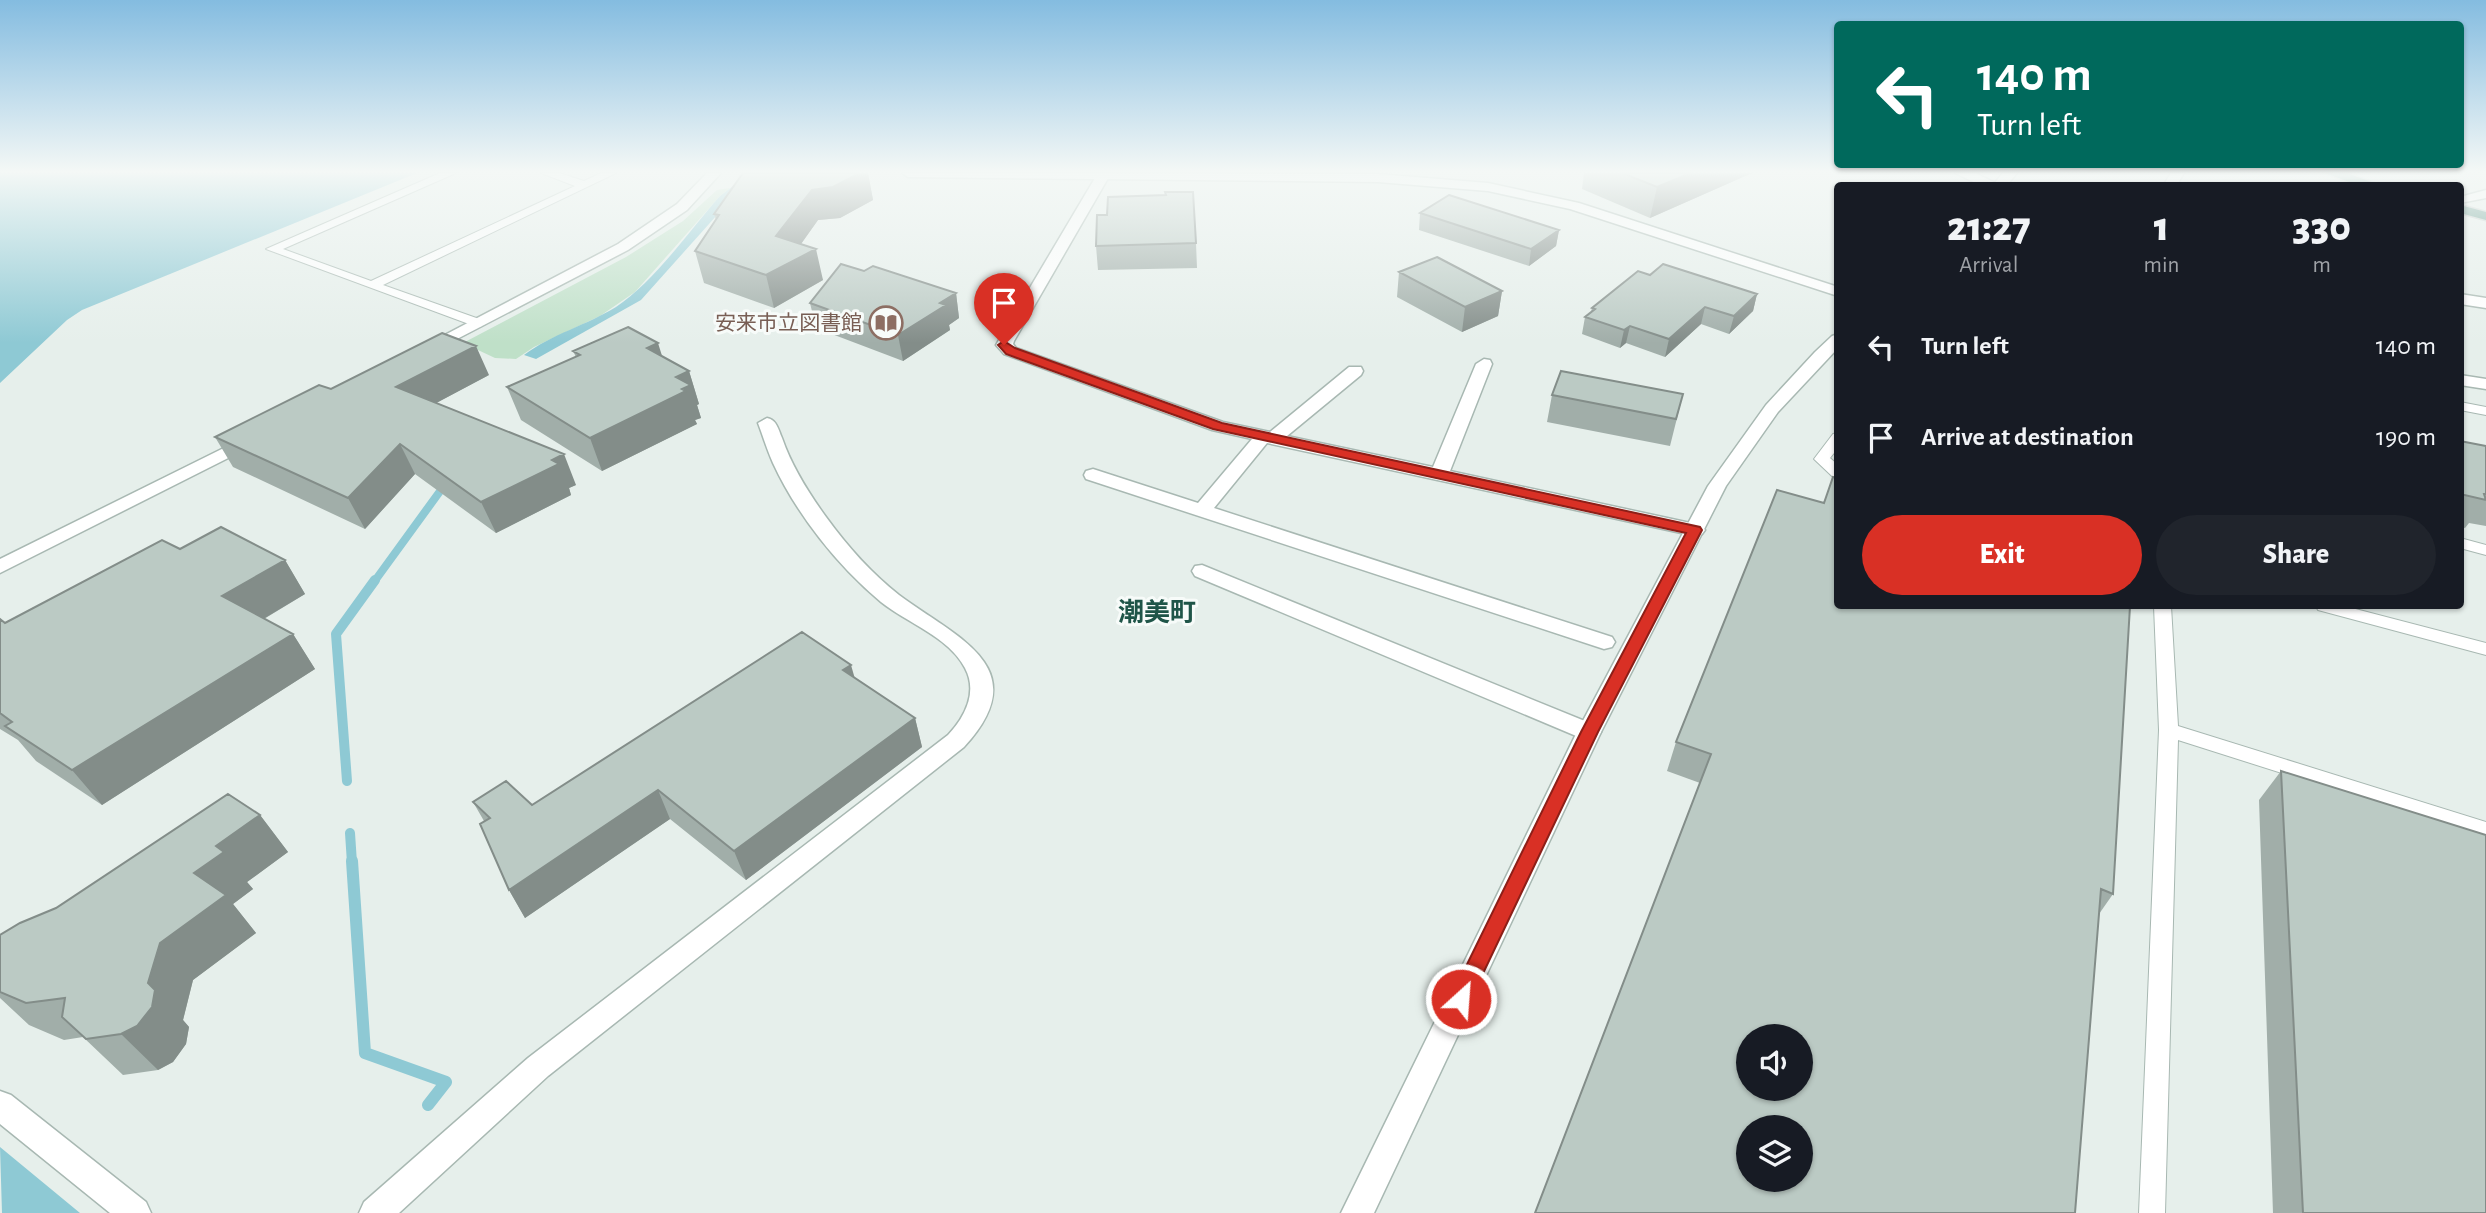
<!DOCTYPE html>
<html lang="en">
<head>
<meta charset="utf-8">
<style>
	body { margin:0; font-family:"Alegreya Sans","Noto Sans JP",sans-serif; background:#20242c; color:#f1f3f6; height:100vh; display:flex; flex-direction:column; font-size:26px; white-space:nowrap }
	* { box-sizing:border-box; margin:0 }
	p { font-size:23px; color:#9ea1a6 }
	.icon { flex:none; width:38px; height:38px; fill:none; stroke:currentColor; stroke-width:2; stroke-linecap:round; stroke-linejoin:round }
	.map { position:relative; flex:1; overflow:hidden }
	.side { position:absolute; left:1834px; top:182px; width:630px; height:427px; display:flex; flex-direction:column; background:#171b24; border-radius:7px; box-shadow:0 2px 5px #0004 }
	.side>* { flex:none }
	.hud { position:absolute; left:1834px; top:21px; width:630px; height:147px; border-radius:7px; box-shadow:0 2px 5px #0004; background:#00695c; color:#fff; overflow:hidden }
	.controls { position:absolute; left:1736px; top:1024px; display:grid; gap:14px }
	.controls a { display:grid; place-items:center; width:77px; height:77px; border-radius:50%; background:#171b24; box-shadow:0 2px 5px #0004; font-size:35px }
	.pin { position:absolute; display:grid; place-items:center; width:60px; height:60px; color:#fff; margin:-72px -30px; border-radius:50% 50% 50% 0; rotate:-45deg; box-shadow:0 0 7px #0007 }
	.pin .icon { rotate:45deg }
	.me { position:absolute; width:77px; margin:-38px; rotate:26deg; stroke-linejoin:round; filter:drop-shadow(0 0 5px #0008) }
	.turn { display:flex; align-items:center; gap:24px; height:147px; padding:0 28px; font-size:32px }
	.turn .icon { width:91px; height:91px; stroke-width:2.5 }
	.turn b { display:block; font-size:49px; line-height:60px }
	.eta { display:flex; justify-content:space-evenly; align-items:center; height:119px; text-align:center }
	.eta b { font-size:42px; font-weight:800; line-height:49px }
	.button { display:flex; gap:14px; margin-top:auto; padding:14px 28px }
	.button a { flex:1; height:80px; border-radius:42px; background:#d93025; color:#fff; font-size:28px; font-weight:800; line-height:80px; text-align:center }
	.button a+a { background:#20242c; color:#f1f3f6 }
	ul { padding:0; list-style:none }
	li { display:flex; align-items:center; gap:21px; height:91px; padding:0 28px }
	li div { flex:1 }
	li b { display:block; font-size:26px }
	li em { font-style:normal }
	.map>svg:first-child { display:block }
</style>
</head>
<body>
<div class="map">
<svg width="2486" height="1213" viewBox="0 0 2486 1213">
	<rect width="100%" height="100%" fill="#e6efeb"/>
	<!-- green -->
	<path fill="#bfe0c8" d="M 730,188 L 720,196 L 635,292 L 600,316 L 534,347 L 516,359 L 495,358 L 463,343 L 626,257 L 683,221 L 717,190 Z"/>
	<!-- water -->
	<path fill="#8ec9d4" d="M 0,173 L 417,173 L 82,310 L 67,320 L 0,383 Z
		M 733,186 L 747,187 L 734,196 L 641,300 L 536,359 L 524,355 C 552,334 587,325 616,307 C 655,281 689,231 720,196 Z
		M 0,1147 L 80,1213 L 2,1213 Z"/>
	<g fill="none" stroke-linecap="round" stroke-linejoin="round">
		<!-- stream-far2 -->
		<path stroke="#8ec9d4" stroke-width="8" d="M 374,582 L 446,483"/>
		<!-- stream-far1 -->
		<path stroke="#8ec9d4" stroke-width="10" d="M 347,781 L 336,634 L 375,580
			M 350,833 L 352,863"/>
		<!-- stream -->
		<path stroke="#8ec9d4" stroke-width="12" d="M 352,861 L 365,1053 L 446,1082 L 428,1105"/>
		<defs>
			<path id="service" d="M 440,173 L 456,173 L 283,249 L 371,281 L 575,186 L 541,173 L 559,173 L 584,181 L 601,173 L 616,173 L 383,285 L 482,320 L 482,326 L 477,327 L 266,249 Z
				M 2460,402 L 2486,407 L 2486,415 L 2460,410 Z
				M 1838,433 L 1838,448 L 1830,458 L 1838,465 L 1838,479 L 1833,477 L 1814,459 L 1833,434 Z
				M 2460,538 L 2486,545 L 2486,555 L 2460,548 Z
				M 2154,606 L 2171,606 L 2178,726 L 2486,822 L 2486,838 L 2178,740 L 2165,1213 L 2139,1213 L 2159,730 Z
				M 2316,606 L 2344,606 L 2486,643 L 2486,655 L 2318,610 Z"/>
			<path id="minor" d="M 1098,173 L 1111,173 L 1014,341 L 1013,344 L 1016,348 L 1223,422 L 1270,432 L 1349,367 L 1361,367 L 1363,371 L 1361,375 L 1287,436 L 1433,467 L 1476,364 L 1484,359 L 1490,360 L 1492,364 L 1450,471 L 1695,524 L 1702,526 L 1705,530 L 1702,534 L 1695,536 L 1267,443 L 1214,508 L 1612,637 L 1615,642 L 1612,647 L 1604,649 L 1086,479 L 1084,475 L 1086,471 L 1093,469 L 1198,503 L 1252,439 L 1212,430 L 1004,354 L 996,345 Z
				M 1955,173 L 1975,173 L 2002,186 L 1982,186 Z
				M 2171,173 L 2184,173 L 2176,186 L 2163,186 Z
				M 2486,190 L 2486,198 L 2460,203 L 2460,197 Z
				M 2460,294 L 2486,298 L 2486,308 L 2460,304 Z
				M 2460,375 L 2486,379 L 2486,389 L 2460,385 Z
				M 767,418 C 777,420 778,429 782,438 C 792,467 808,492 826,517 C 847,546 871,573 899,595 C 955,637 1038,667 964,747 L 548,1076 L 399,1213 L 359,1213 L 364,1202 L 528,1058 L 948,735 C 965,717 978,692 965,668 C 949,637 907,623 881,602 C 838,566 797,515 773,463 C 767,450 763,436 758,423 Z
				M 1202,565 L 1597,726 L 1601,732 L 1597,738 L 1589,740 L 1581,738 L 1195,576 L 1192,571 L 1195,566 Z"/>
			<path id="tertiary" d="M 707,173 L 721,173 L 687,210 L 628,250 L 432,352 L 426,354 L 418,349 L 618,244 L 677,204 Z
				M 902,173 L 1378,174 L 1488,183 L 1579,203 L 1838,287 L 1838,296 L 1570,209 L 1488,191 L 1378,182 L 908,177 Z
				M 2003,173 L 2017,173 L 2006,186 L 1992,186 Z
				M 1838,334 L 1838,348 L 1778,412 L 1726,486 L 1601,732 L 1374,1213 L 1341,1213 L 1577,732 L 1708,486 L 1766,405 L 1815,352 L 1832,336 Z
				M 248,436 L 254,437 L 257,441 L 254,445 L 0,573 L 0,559 Z
				M 0,1091 L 11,1095 L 146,1202 L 151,1213 L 110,1213 L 0,1124 Z"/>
			<path id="trunk" d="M 2325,173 L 2347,173 L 2382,186 L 2360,186 Z
				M 2460,205 L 2486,212 L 2486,220 L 2460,213 Z"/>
		</defs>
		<!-- service casing -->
		<use href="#service" stroke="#a8b8b2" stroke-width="2"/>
		<!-- minor casing -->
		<use href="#minor" stroke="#a8b8b2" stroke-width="3"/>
		<!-- tertiary casing -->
		<use href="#tertiary" stroke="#a8b8b2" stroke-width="3"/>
		<!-- trunk casing -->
		<use href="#trunk" stroke="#c2cac8" stroke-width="3"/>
		<!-- service -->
		<use href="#service" fill="#fff" fill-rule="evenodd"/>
		<!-- minor -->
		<use href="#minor" fill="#fff" fill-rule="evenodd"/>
		<!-- tertiary -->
		<use href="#tertiary" fill="#fff" fill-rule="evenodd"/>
		<!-- trunk -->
		<use href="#trunk" fill="#4c8a7c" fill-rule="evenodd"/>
	</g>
	<!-- wall -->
	<path fill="#a1aea9" d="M 743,173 L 868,173 L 873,200 L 840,218 L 818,220 L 801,244 L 823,280 L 774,308 L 704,283 L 695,251 L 716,220 L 714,214 Z
		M 1584,173 L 1752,173 L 1650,218 L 1582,189 Z
		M 1420,213 L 1559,230 L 1556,246 L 1529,266 L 1419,230 Z
		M 1196,243 L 1197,268 L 1098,270 L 1096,246 Z
		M 864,271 L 956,293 L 959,318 L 949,325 L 950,330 L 903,361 L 816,328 L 810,303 Z
		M 1399,272 L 1502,291 L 1498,316 L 1462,332 L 1397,297 Z
		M 1650,275 L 1757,294 L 1753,311 L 1729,334 L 1701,324 L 1665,357 L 1626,343 L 1620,348 L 1582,334 L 1585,317 L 1591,312 L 1592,308 Z
		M 573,351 L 662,356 L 689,371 L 699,404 L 697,405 L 701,418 L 695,420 L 697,424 L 602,471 L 521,420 L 507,387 L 576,357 Z
		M 489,375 L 436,403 L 576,485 L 569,488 L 571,495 L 496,533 L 415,474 L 365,529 L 233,467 L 215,437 Z
		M 1683,394 L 1670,446 L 1547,422 L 1552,395 Z
		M 2460,441 L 2486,446 L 2486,526 L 2469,523 L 2465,528 L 2460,527 Z
		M 285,560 L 305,594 L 264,619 L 293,634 L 315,669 L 102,805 L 36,761 L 18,740 L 0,729 L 0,619 L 5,623 Z
		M 854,677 L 915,718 L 922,747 L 746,880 L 670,819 L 525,918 L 509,890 L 484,821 L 473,802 L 532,805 Z
		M 1676,742 L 2113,894 L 2099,914 L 1700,783 L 1667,771 Z
		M 2281,771 L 2486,1213 L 2273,1213 L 2259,800 Z
		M 260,815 L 288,852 L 247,882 L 253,889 L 233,904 L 256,933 L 193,980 L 183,1020 L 189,1027 L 186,1044 L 173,1062 L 158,1070 L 123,1075 L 83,1037 L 64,1040 L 29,1025 L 0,998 L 0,935 Z"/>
	<!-- shaded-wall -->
	<path fill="#838d89" d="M 860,173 L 868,173 L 873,200 L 840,218 L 818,220 L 786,265 L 816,249 L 823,280 L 774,308 L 766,275 L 776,236 L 812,190 Z
		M 1691,173 L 1752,173 L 1650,218 L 1657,187 Z
		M 1559,230 L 1556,246 L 1529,266 L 1531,249 Z
		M 1502,291 L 1498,316 L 1462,332 L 1465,307 Z
		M 956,293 L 959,318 L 949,325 L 950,330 L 903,361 L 898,335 L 940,303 Z
		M 1757,294 L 1753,311 L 1729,334 L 1734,316 Z
		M 1705,307 L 1701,324 L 1665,357 L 1669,339 Z
		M 1630,326 L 1626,343 L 1620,348 L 1624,330 Z
		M 658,343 L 668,375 L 647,348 Z
		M 476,346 L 489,375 L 410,417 L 396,387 Z
		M 689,371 L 699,404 L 697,405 L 701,418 L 695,420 L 697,424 L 602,471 L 590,438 L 676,377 Z
		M 400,444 L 415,474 L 365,529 L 348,498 Z
		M 564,454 L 576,485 L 569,488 L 571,495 L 496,533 L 481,502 L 552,460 Z
		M 285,560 L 305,594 L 245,630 L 222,596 Z
		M 293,634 L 315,669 L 102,805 L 72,770 Z
		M 851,665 L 859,693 L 843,670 Z
		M 915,718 L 922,747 L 746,880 L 734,851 Z
		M 658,790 L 670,819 L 525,918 L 509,890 Z
		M 260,815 L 288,852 L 247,882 L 253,889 L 233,904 L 256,933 L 193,980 L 183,1020 L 189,1027 L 186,1044 L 173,1062 L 158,1070 L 121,1034 L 148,983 L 160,943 L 194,873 L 216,846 Z"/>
	<!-- building -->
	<path fill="#bbcac4" stroke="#838d89" stroke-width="2" fill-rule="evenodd" d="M 743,173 L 860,173 L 833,187 L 812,190 L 776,236 L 816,249 L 766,275 L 695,251 L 719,215 L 714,214 Z
		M 1622,173 L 1691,173 L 1657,187 Z
		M 1165,192 L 1193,192 L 1196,243 L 1096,246 L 1097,215 L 1107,215 L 1108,197 L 1166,195 Z
		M 1449,195 L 1559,230 L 1531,249 L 1420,213 Z
		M 1437,257 L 1502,291 L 1465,307 L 1399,272 Z
		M 841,264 L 864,271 L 873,266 L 956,293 L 940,303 L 946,305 L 898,335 L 810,303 Z
		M 1663,264 L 1757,294 L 1734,316 L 1705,307 L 1669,339 L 1630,326 L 1624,330 L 1585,317 L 1595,309 L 1592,308 L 1638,271 L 1650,275 Z
		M 628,327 L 658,343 L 647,348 L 689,371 L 676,377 L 691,385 L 682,389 L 686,391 L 590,438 L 507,387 L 580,355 L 573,351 Z
		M 442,333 L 476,346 L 396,387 L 564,454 L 552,460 L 559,464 L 481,502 L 400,444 L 348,498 L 215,437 L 319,385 L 331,389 Z
		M 1561,371 L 1683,394 L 1676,419 L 1552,395 Z
		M 2460,441 L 2486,446 L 2486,494 L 2484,494 L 2486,500 L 2460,494 Z
		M 1833,477 L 1838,478 L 1838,606 L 2130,606 L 2113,894 L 2101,889 L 2075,1213 L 1535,1213 L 1711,754 L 1676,742 L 1777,490 L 1824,503 ZM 1748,1036 L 1801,1036 L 1801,1088 L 1748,1088 ZM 1748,1127 L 1801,1127 L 1801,1180 L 1748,1180 Z
		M 221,527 L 285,560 L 222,596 L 293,634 L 72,770 L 5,726 L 12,722 L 0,713 L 0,619 L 5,623 L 162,540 L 180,549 Z
		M 802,632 L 851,665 L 843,670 L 915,718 L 734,851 L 658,790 L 509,890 L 480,824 L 490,818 L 473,802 L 506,781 L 532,805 Z
		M 2281,771 L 2486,835 L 2486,1213 L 2303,1213 Z
		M 228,794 L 260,815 L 216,846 L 224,852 L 194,873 L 226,895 L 160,943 L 148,983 L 155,990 L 152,1007 L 137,1026 L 121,1034 L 86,1039 L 62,1017 L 65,998 L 26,1003 L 0,992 L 0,935 L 20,923 L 56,908 Z"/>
	<!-- sky -->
	<linearGradient id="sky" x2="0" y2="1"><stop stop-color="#84bce0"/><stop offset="0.5" stop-color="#f4f8f6"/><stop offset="1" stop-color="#f4f8f6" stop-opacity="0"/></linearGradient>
	<rect width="2486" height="343" fill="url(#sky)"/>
	<!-- route -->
	<path fill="#d93025" stroke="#8d1f18" stroke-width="2" d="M 1004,341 L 1015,348 L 1222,423 L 1700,527 L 1702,530 L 1598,732 L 1468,1005 L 1461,1008 L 1453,1005 L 1450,999 L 1581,732 L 1686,533 L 1213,429 L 1006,354 L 998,345 Z"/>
	<!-- icons -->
	<defs>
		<symbol id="library-ring" viewBox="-11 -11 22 22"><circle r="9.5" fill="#f7fbf9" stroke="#8d6e63" stroke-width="1.5"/><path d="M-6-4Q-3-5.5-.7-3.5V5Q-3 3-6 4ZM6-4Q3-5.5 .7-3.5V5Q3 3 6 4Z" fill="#8d6e63"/></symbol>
	</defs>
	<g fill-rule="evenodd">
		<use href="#library-ring" x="867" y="304" width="38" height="38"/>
	</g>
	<g text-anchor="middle" stroke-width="6" stroke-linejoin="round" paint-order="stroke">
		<!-- far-education labels -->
		<g font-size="21" fill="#785e54" stroke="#f7fbf9" text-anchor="end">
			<text x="862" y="330">安来市立図書館</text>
		</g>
		<!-- neighbourhood labels -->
		<g font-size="26" font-weight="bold" fill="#1f5548" stroke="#f7fbf9">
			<text x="1157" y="621">潮美町</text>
		</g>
	</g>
</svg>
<div class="controls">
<a><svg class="icon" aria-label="sound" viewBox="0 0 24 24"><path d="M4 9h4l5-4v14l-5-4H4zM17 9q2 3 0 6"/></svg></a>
<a><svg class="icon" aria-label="layers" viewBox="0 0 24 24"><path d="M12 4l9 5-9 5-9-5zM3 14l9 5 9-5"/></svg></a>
</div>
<div class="pin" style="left:1004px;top:345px;background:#d93025"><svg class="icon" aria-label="arrive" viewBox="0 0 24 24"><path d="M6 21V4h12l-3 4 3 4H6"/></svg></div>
<svg class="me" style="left:1461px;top:999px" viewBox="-20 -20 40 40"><circle r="17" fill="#d93025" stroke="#fff" stroke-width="3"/><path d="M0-11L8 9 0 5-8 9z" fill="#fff"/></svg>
<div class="hud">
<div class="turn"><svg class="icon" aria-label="left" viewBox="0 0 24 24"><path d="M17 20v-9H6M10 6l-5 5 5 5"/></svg><div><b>140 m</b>Turn left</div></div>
</div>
<section class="side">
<div class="eta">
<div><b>21:27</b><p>Arrival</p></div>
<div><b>1</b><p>min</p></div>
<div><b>330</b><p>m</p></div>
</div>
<ul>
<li><svg class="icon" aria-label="left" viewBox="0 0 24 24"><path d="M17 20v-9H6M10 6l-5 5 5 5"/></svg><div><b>Turn left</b></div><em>140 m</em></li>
<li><svg class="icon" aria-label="arrive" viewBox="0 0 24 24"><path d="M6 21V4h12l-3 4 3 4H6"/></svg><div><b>Arrive at destination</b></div><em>190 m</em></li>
</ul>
<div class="button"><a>Exit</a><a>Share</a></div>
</section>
</div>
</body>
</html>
